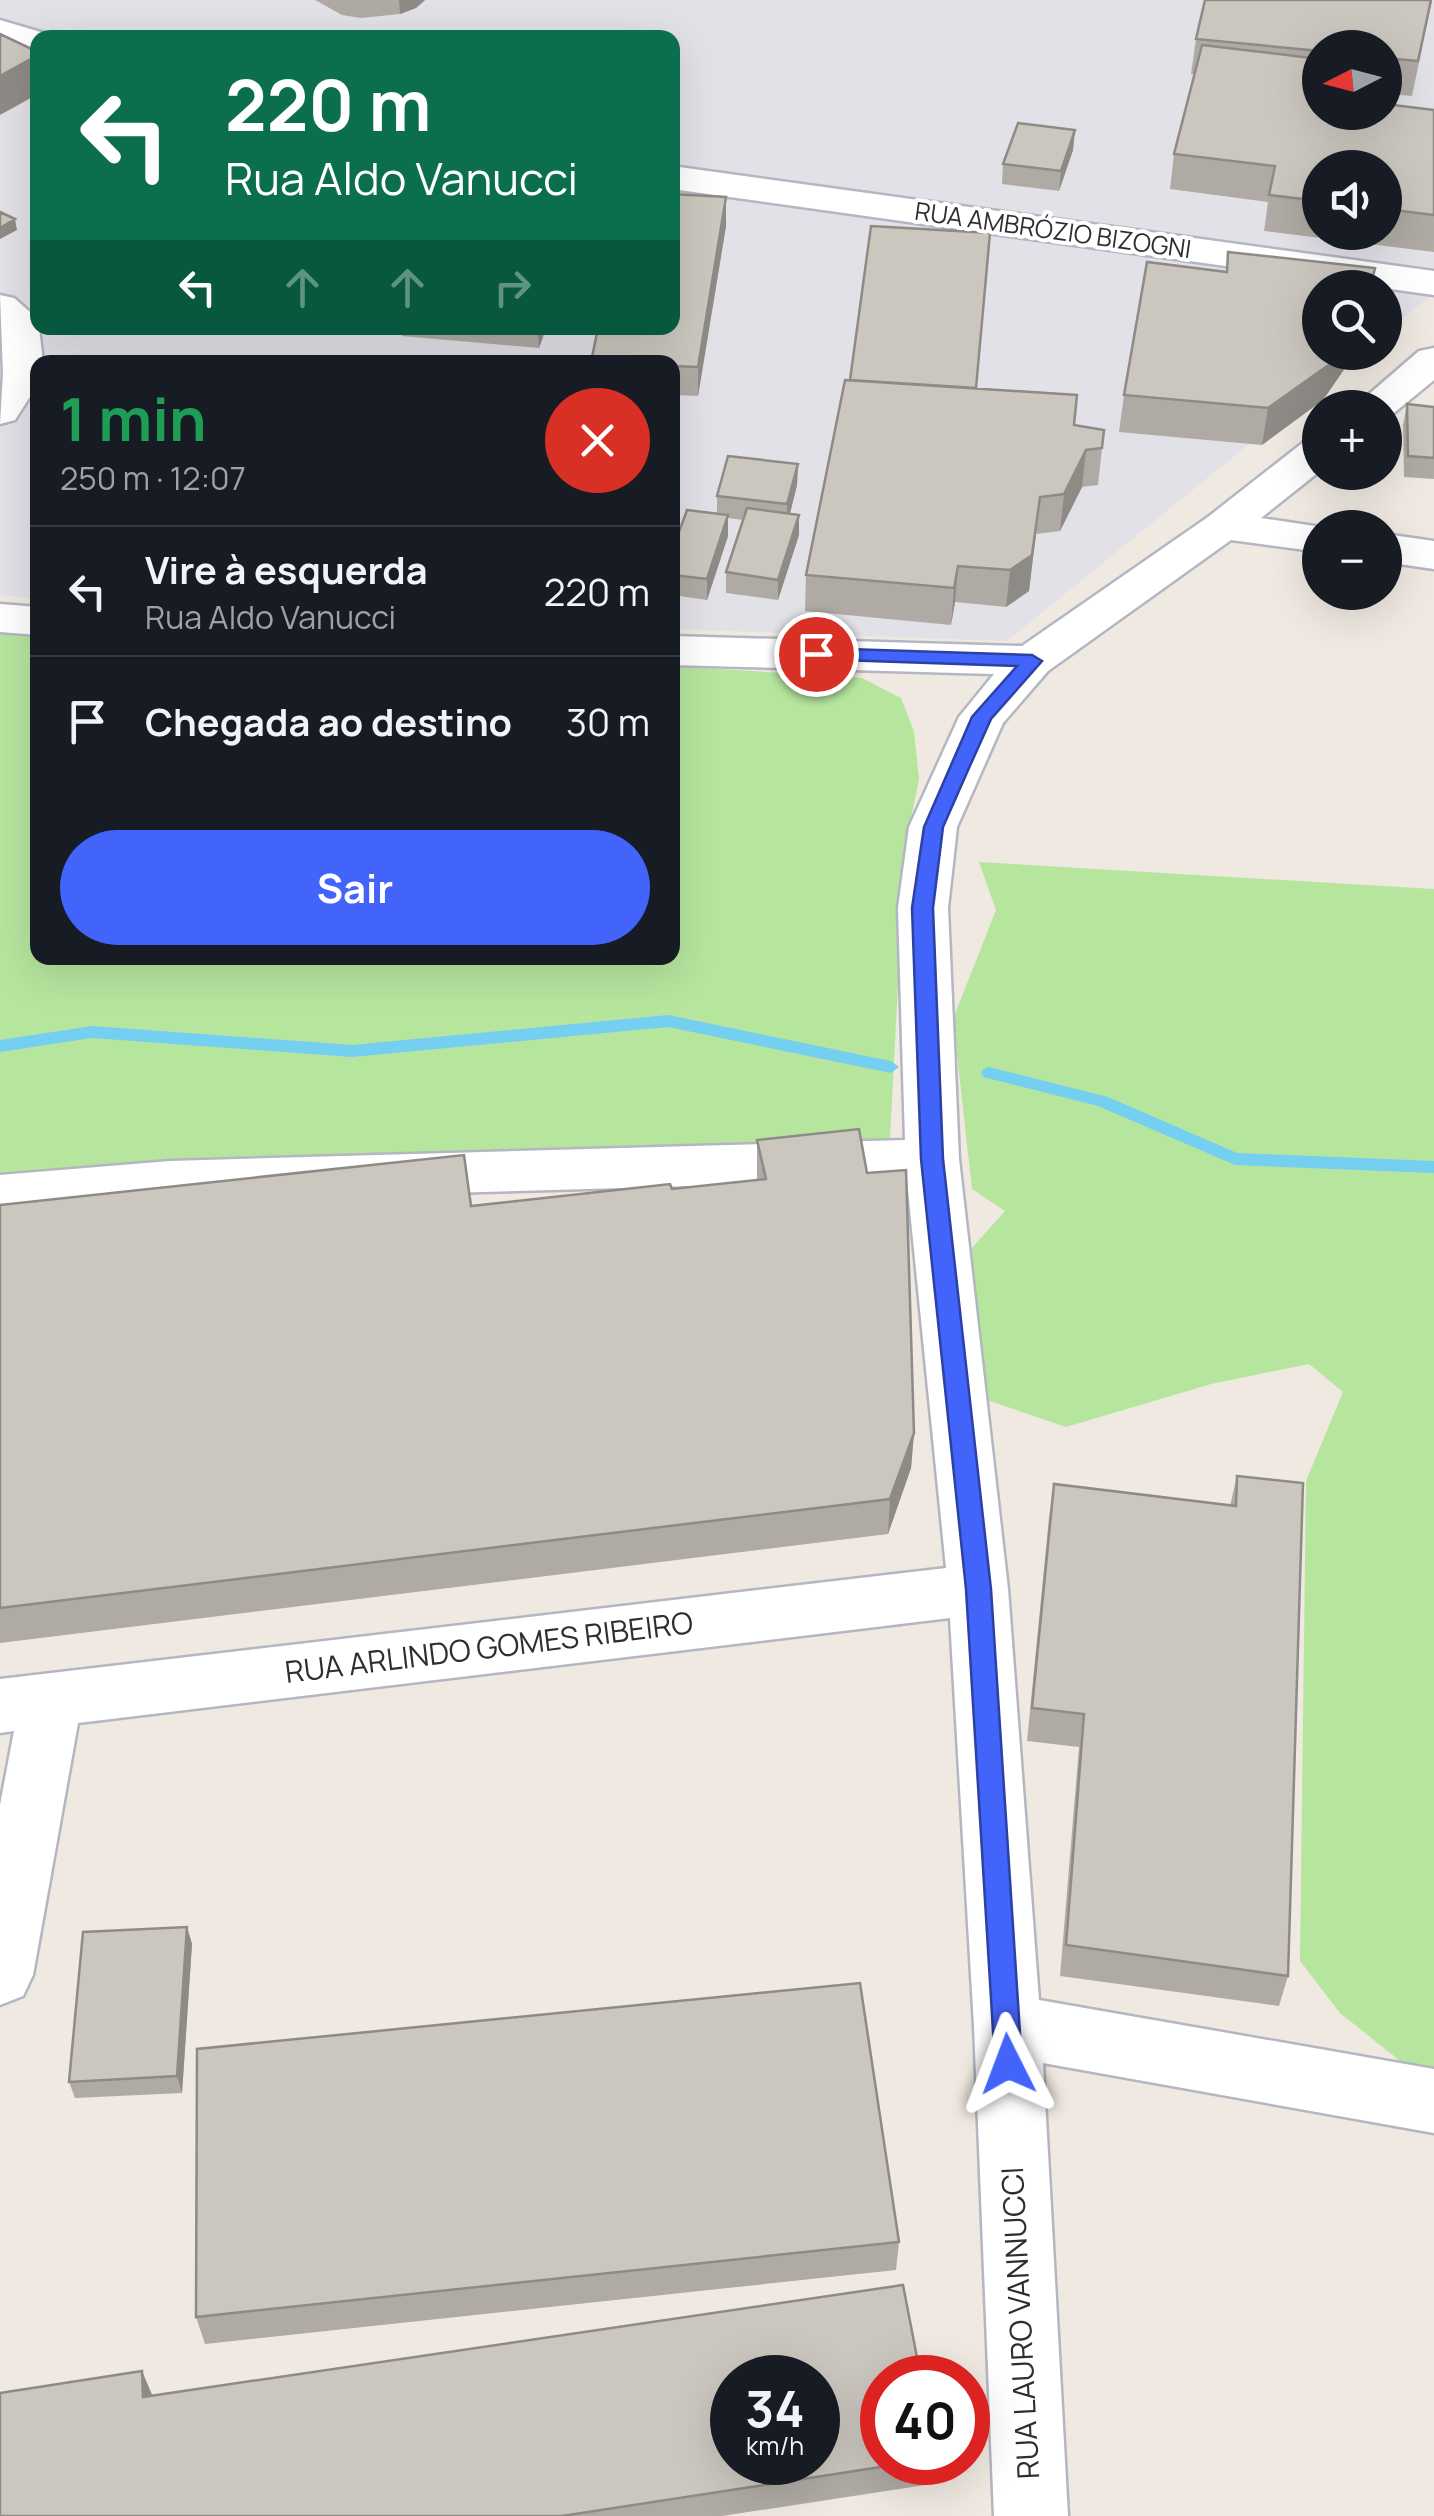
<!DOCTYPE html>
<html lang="pt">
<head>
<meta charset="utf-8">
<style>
	body { margin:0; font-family:Manrope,sans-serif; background:#242831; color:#f1f3f6; height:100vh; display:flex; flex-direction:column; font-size:38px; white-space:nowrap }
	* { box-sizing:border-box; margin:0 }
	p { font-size:32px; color:#9ea1a6 }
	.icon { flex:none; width:55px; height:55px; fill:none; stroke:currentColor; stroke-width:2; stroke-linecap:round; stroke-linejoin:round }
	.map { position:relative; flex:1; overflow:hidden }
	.side { position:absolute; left:30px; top:355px; width:650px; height:610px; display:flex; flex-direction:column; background:#171b24; border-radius:20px; box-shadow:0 10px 40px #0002 }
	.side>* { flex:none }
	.hud { position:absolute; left:30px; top:30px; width:650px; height:305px; border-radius:20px; box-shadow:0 10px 40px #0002; background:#0b6e4f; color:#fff; overflow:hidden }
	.needle { width:65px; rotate:264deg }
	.buttons { position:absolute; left:1302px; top:30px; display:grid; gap:20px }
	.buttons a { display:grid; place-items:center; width:100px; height:100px; border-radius:50%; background:#171b24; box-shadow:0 10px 40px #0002; font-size:50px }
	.speed { position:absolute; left:710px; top:2355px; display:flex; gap:20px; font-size:50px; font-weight:700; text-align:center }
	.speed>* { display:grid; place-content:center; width:130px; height:130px; border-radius:50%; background:#171b24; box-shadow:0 10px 40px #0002; line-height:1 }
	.speed small { font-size:25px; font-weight:400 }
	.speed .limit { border:15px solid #d22; background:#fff; color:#111 }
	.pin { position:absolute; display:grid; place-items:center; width:85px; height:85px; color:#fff; margin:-42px; border:5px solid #fff; border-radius:50%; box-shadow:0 2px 10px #0007 }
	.me { position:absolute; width:110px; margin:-55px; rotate:357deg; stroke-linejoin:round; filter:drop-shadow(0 0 8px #0008) }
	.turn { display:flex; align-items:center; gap:35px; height:210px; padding:0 30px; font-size:45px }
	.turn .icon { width:130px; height:130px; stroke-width:2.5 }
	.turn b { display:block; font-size:70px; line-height:85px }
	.lanes { display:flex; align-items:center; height:95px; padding:0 30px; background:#0003; justify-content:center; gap:50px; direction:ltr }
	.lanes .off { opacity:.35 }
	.round { display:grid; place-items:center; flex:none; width:105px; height:105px; border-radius:52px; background:#242831 }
	.head { display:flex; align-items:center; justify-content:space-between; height:170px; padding:0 30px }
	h1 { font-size:60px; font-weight:700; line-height:75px; color:#1e9e55 }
	.cta { display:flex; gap:20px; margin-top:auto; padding:20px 30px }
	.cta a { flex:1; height:115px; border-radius:60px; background:#4264fb; color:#fff; font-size:40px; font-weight:700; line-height:115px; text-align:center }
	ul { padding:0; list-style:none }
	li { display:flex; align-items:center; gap:30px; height:130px; padding:0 30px; border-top:2px solid #363941 }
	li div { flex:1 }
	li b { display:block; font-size:38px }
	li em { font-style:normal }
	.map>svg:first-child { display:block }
</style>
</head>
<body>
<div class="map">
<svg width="1434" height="2516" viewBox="0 0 1434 2516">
	<rect width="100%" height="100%" fill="#efe9e1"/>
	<!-- industrial -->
	<path fill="#e3e1e8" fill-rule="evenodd" d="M 0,0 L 1434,0 L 1434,293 L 1385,333 L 1385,288 L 1320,288 L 1320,352 L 1361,353 L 1007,641 L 673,629 L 672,362 L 38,362 L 37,599 L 0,595 ZM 38,38 L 672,38 L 672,328 L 38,328 ZM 1320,48 L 1385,48 L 1385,112 L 1320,112 ZM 1320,168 L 1385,168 L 1385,232 L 1320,232 Z"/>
	<!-- green -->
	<path fill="#b6e59e" d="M 0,618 L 37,621 L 38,958 L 672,958 L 673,666 L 862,678 L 901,698 L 914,732 L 919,779 L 905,848 L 890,1139 L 170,1181 L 0,1199 Z
		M 979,862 L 1434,889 L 1434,2068 L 1409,2068 L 1340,2013 L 1300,1961 L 1306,1481 L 1343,1392 L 1309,1364 L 1211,1384 L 1066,1427 L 981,1398 L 946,1351 L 970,1250 L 1005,1211 L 972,1189 L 953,1019 L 996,910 Z"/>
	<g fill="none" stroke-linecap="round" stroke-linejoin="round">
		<!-- stream -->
		<path fill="#75cff0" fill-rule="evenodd" d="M 668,1015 L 891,1061 L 899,1067 L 891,1073 L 668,1027 L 352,1057 L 92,1038 L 0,1052 L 0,1040 L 92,1026 L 352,1045 Z
			M 989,1067 L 1108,1097 L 1237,1153 L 1434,1161 L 1434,1173 L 1235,1165 L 1098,1106 L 983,1077 L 981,1073 L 983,1069 Z"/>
		<defs>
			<path id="minor" d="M 0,20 L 51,35 L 52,38 L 38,38 L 38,54 L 0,43 Z
				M 672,166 L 1434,271 L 1434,295 L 672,189 Z
				M 0,295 L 14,298 L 38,319 L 43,362 L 38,362 L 38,384 L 15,420 L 0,424 L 3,373 Z
				M 1434,348 L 1434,380 L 1389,417 L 1385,418 L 1385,408 L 1353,408 L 1419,351 Z
				M 1320,437 L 1320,471 L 1261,518 L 1328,528 L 1320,528 L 1320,552 L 1231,540 L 1048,671 L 1003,723 L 957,827 L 948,908 L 959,1159 L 1008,1589 L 1039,2000 L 1434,2069 L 1434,2133 L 1043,2063 L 1068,2516 L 994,2516 L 974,2026 L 950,1618 L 78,1723 L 33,1975 L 23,1996 L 0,2005 L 0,1805 L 14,1731 L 0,1733 L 0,1679 L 946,1568 L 907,1180 L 170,1201 L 0,1215 L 0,1175 L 170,1161 L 905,1140 L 898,908 L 909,827 L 959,717 L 994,674 L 672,665 L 672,636 L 1022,646 L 1208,517 L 1305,441 Z
				M 1385,534 L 1434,541 L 1434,569 L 1385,562 Z
				M 0,604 L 38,607 L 38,635 L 0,632 Z"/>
		</defs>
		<!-- minor casing -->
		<use href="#minor" stroke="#b4b7c1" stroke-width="5"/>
		<!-- minor -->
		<use href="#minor" fill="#fff" fill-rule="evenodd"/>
	</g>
	<!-- wall -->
	<path fill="#afaba4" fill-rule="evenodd" d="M 315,0 L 425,0 L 416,8 L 400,14 L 361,18 L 342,15 Z
		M 1432,0 L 1412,96 L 1385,94 L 1385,48 L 1320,48 L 1320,112 L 1434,110 L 1434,252 L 1264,231 L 1268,202 L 1170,189 L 1174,154 L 1194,74 L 1191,74 L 1196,39 ZM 1320,168 L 1385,168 L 1385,232 L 1320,232 Z
		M 1075,130 L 1073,150 L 1059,191 L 1002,184 L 1003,164 Z
		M 726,197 L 726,226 L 698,396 L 672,395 L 672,362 L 591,362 L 598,328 Z
		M 1228,252 L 1320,352 L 1356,352 L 1323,400 L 1262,445 L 1119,432 L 1124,395 L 1226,272 Z
		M 387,328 L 546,328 L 539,348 L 402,336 L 401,329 Z
		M 976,388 L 1074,425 L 1104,430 L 1098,485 L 1082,487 L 1060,531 L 1036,534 L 1029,591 L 1006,607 L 955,602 L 951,625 L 805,611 L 806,575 Z
		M 1407,404 L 1434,407 L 1434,479 L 1404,477 L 1403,425 Z
		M 798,464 L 797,485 L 790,514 L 799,515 L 799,535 L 778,600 L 726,593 L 726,572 L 743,520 L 728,518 L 728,536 L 707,600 L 672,595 L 672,551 L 717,514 L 717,496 Z
		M 757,1140 L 867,1173 L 914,1433 L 911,1468 L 888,1534 L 0,1643 L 0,1205 L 471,1206 L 672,1189 L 757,1180 Z
		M 1237,1476 L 1288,1976 L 1279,2006 L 1060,1976 L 1079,1747 L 1027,1741 L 1049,1518 L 1054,1484 L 1230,1506 Z
		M 187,1927 L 192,1944 L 182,2093 L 75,2098 L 69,2082 Z
		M 899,2242 L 896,2270 L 205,2344 L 196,2317 Z
		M 152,2395 L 882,2462 L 936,2462 L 932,2484 L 722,2516 L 0,2516 Z"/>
	<!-- shaded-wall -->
	<path fill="#8e8b86" d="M 399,0 L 425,0 L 416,8 L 400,14 Z
		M 38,55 L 38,94 L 0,115 L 0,76 Z
		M 1075,130 L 1073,150 L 1059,191 L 1061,171 Z
		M 726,197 L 726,226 L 698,396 L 698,367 Z
		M 15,219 L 17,230 L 0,239 L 0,228 Z
		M 538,328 L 546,328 L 539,348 Z
		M 1337,352 L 1356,352 L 1323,400 L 1262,445 L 1268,408 Z
		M 1086,450 L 1082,487 L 1060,531 L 1064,494 Z
		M 798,464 L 797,485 L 787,525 L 787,504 Z
		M 1040,497 L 1029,591 L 1006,607 L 1010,570 Z
		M 728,515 L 728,536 L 707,600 L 707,579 Z
		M 799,515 L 799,535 L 778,600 L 778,580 Z
		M 958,566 L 955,602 L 951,625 L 954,588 Z
		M 914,1433 L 911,1468 L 888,1534 L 890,1499 Z
		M 187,1927 L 192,1944 L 182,2093 L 177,2076 Z
		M 142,2371 L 153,2397 L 143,2397 Z"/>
	<!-- building -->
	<path fill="#cbc7bf" stroke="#8e8b86" stroke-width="2.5" fill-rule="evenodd" d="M 1205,0 L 1431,0 L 1418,61 L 1385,58 L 1385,48 L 1320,48 L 1320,51 L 1196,39 Z
		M 0,34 L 38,52 L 38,55 L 0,76 Z
		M 1202,45 L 1320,59 L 1320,112 L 1385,112 L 1385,104 L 1434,110 L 1434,215 L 1385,209 L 1385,168 L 1320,168 L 1320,201 L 1269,195 L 1275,166 L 1174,154 Z
		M 1018,123 L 1075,130 L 1061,171 L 1003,164 Z
		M 672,194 L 726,197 L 698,367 L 672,366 L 672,362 L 591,362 L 598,328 L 672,328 Z
		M 0,212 L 15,219 L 0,228 Z
		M 871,226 L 990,233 L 976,388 L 850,380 Z
		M 1228,252 L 1375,268 L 1370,288 L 1320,288 L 1320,352 L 1337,352 L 1330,364 L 1268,408 L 1124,395 L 1147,262 L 1227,272 Z
		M 845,380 L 1077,395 L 1074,425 L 1104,430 L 1102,448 L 1086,450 L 1064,494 L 1040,497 L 1032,555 L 1010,570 L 958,566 L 954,588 L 806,575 Z
		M 1407,404 L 1434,407 L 1434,458 L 1408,456 Z
		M 728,456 L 798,464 L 787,504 L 717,496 Z
		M 747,508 L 799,515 L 778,580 L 726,572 Z
		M 687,510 L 728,515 L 707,579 L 672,575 L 672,551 Z
		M 859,1129 L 867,1173 L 906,1170 L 914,1433 L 890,1499 L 0,1608 L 0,1205 L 464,1155 L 471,1206 L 670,1184 L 672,1189 L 766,1179 L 757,1140 Z
		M 1237,1476 L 1303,1483 L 1288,1976 L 1066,1945 L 1084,1714 L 1032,1708 L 1054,1484 L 1236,1506 Z
		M 187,1927 L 177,2076 L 69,2082 L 83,1932 Z
		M 860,1983 L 899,2242 L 196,2317 L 197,2049 Z
		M 903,2285 L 921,2378 L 882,2378 L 882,2462 L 913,2462 L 562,2516 L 0,2516 L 0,2393 L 142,2371 L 143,2397 ZM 732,2378 L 818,2378 L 818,2462 L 732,2462 Z"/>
	<!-- route -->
	<path fill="#4264fb" stroke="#2b41a3" stroke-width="2.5" d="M 816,648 L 1032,655 L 1042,661 L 991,719 L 969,768 L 943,827 L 933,908 L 943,1159 L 991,1589 L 1022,2064 L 1018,2073 L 1008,2077 L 999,2073 L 995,2064 L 966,1589 L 921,1159 L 912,908 L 924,827 L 972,717 L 1017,666 L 810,659 L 807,654 Z"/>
	<g text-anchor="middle" stroke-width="8" stroke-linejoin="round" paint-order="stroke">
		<!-- far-street labels -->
		<g font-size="25" fill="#2e2e2e" stroke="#fff">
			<text transform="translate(1053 230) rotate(8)" y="9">RUA AMBRÓZIO BIZOGNI</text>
		</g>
		<!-- street labels -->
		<g font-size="30" fill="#2e2e2e" stroke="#fff">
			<text transform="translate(489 1648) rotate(-7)" y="10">RUA ARLINDO GOMES RIBEIRO</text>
			<text transform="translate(1021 2323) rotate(-93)" y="10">RUA LAURO VANNUCCI</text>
		</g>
	</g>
</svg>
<div class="buttons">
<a><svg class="needle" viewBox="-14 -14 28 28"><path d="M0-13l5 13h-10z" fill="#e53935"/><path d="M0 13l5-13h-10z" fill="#9ea1a6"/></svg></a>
<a><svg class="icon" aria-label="sound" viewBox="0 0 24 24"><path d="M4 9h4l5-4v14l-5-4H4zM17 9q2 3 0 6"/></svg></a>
<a><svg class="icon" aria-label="search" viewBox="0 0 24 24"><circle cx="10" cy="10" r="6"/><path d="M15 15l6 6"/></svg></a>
<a>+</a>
<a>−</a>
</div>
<div class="speed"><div>34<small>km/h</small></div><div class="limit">40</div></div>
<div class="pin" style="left:816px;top:654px;background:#d93025"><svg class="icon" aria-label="arrive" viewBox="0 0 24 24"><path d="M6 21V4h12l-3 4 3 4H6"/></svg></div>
<svg class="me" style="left:1008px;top:2064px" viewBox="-20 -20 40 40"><path d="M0-17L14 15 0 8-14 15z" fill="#4264fb" stroke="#fff" stroke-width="4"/></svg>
<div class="hud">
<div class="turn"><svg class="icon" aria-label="left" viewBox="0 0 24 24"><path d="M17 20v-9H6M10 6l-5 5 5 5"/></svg><div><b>220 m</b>Rua Aldo Vanucci</div></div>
<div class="lanes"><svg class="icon" aria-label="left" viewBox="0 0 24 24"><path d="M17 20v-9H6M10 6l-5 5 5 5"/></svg><svg class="icon off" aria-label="ahead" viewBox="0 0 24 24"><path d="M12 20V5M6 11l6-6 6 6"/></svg><svg class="icon off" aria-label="ahead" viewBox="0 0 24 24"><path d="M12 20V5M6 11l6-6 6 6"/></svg><svg class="icon off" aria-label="right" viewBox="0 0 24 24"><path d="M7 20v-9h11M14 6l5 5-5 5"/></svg></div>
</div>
<section class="side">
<div class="head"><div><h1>1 min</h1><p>250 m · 12:07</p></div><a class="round" style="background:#d93025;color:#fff"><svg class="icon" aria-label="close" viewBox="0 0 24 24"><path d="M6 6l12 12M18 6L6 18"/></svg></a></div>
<ul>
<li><svg class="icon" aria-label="left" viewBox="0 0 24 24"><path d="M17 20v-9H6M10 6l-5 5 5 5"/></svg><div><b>Vire à esquerda</b><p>Rua Aldo Vanucci</p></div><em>220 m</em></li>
<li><svg class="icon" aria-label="arrive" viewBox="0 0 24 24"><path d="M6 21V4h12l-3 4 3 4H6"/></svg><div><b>Chegada ao destino</b></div><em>30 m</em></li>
</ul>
<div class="cta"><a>Sair</a></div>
</section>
</div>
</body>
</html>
